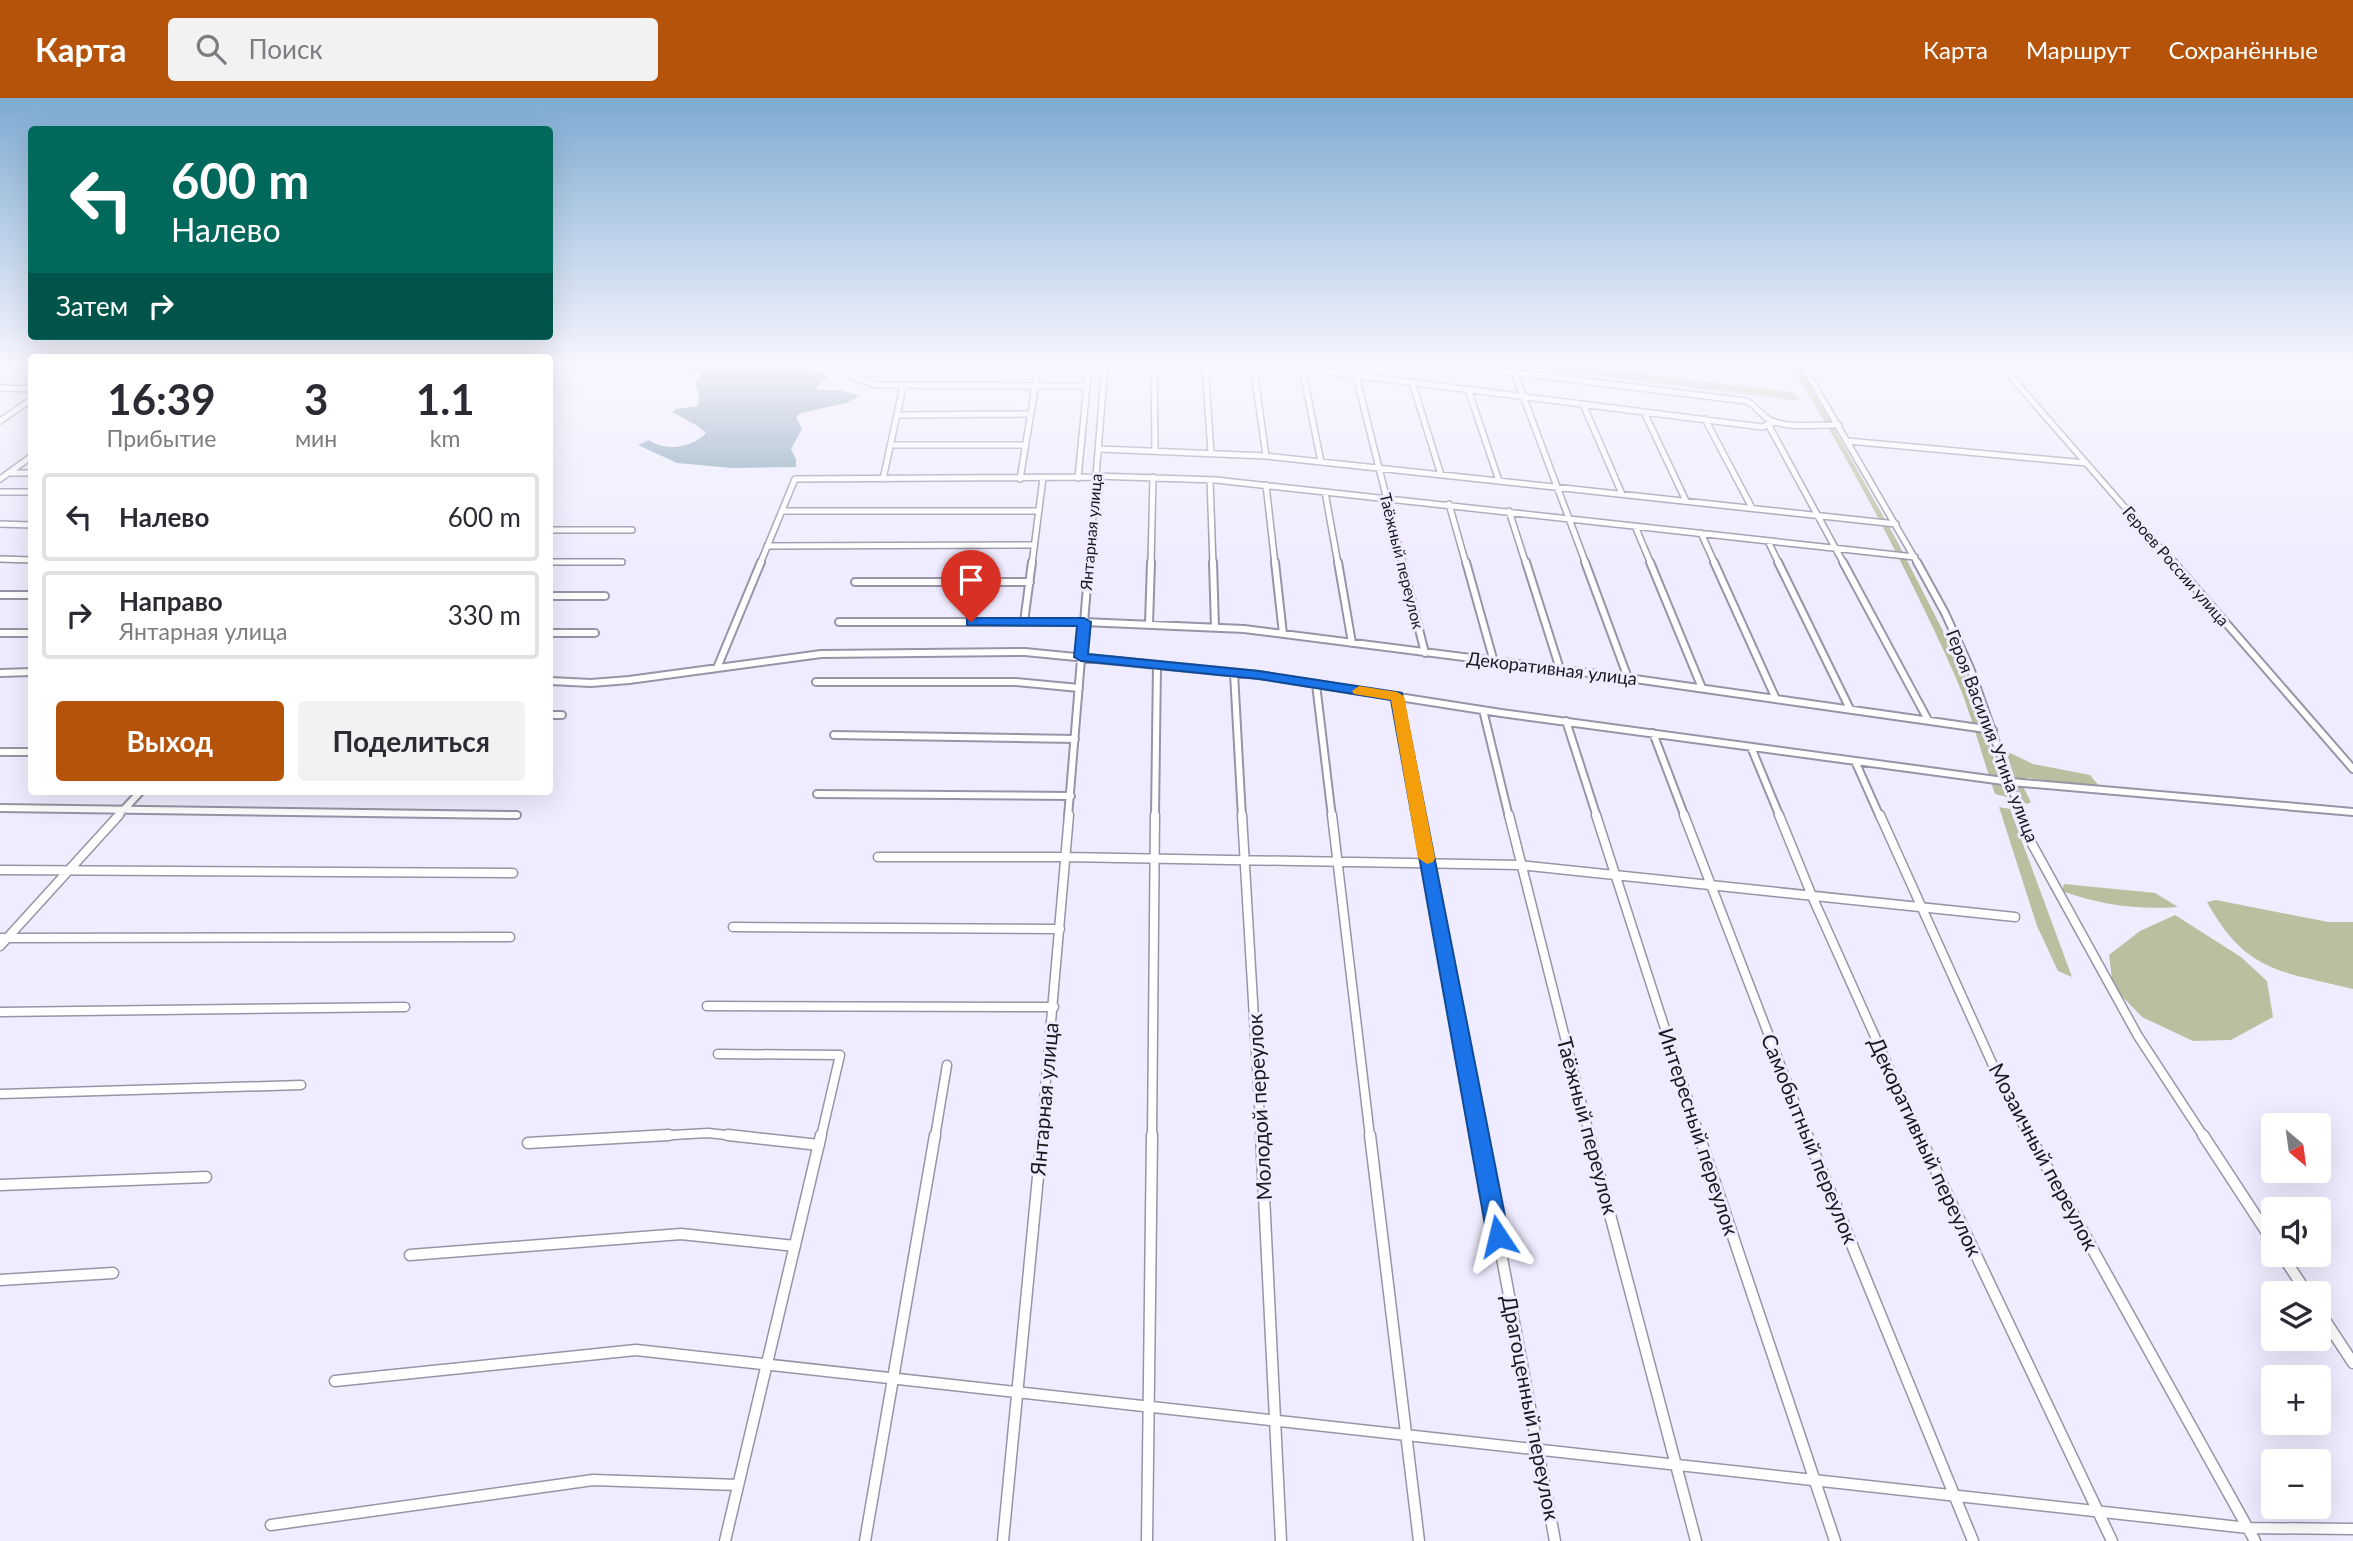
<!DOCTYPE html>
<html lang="ru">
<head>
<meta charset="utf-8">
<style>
	body { margin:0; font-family:Lato,sans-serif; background:#f2f2f3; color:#2b2b33; height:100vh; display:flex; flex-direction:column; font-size:26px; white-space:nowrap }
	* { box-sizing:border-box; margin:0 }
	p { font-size:23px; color:#7c7c81 }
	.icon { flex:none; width:38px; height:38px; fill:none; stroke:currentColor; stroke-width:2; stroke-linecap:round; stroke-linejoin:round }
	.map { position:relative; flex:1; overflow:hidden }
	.panel { position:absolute; left:28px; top:256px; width:525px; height:441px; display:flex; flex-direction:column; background:#fff; border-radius:7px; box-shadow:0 7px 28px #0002 }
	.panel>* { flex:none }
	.banner { position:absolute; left:28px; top:28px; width:525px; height:214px; border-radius:7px; box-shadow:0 7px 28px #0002; background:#00695c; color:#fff; overflow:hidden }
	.needle { width:46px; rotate:151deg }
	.fabs { position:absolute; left:2261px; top:1015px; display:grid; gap:14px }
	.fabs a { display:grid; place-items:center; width:70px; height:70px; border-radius:7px; background:#fff; box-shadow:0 7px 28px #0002; font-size:35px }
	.pin { position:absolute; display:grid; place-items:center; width:60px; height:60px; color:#fff; margin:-72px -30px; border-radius:50% 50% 50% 0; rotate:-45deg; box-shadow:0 0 7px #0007 }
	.pin .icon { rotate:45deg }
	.me { position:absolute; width:77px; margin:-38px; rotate:350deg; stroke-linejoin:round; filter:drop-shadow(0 0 5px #0008) }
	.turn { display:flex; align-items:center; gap:24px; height:147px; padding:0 28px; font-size:32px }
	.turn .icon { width:91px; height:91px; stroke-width:2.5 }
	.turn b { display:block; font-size:49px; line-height:60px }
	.then { display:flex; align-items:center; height:66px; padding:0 28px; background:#0003; gap:14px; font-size:26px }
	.eta { display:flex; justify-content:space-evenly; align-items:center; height:119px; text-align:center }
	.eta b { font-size:42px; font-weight:700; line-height:49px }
	.primary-button { display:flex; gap:14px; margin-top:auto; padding:14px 28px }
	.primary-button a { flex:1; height:80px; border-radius:7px; background:#b45309; color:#fff; font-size:28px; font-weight:700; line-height:80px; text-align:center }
	.primary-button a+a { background:#f2f2f3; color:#2b2b33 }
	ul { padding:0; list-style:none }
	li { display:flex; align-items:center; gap:21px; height:88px; margin:0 14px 10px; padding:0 14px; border:4px solid #e1e1e2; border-radius:7px }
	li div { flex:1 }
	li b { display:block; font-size:26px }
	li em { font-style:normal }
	header { display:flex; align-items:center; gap:42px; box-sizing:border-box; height:98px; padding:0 35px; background:#b45309; color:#fff }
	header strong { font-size:33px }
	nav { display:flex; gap:38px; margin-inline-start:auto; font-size:24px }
	.search { width:490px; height:63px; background:#f2f2f3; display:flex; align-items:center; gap:18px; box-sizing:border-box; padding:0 24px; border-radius:7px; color:#7c7c81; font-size:26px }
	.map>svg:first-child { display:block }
</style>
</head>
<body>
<header>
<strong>Карта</strong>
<div class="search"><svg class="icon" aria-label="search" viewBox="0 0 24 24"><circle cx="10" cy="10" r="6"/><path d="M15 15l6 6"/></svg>Поиск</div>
<nav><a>Карта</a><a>Маршрут</a><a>Сохранённые</a></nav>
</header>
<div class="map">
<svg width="2353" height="1443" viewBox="0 0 2353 1443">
	<rect width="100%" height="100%" fill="#f0ecff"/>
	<!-- forest -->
	<path fill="#babf9f" d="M 1504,266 L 1561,266 L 1792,294 L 1801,301 L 1793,302 Z
		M 1789,266 L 1798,266 L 1896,441 L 1965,576 L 2007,699 L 1995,696 C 1981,655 1970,610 1952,571 C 1906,469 1849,360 1789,266 Z
		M 2006,653 L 2033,666 L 2090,677 L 2100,689 L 2028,680 L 2020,683 L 2031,704 L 2027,706 L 2022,703 Z
		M 1999,709 L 2010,711 L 2072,879 L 2058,873 L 2037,828 Z
		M 2064,786 L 2155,795 L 2178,809 C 2137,812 2101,807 2062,793 Z
		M 2216,802 L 2328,824 L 2353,824 L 2353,891 C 2281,873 2246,875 2207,804 Z
		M 2175,817 L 2241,859 L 2267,883 L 2273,919 L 2231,942 L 2193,943 L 2142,919 L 2113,889 L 2109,857 L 2140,833 Z"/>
	<!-- water -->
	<path fill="#7e9eb0" d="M 690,266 L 802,266 L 803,271 L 827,276 L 827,281 L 817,288 L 817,292 L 840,292 L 860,298 L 846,305 L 801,315 L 796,319 L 802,331 L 791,351 L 796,361 L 796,369 L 732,370 L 677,365 L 638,347 L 649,342 C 664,353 691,351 706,335 L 696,327 L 672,314 L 676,311 L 698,308 L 699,295 L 695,285 L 701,276 L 680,269 Z"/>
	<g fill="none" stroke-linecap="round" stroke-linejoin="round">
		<defs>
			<path id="street-far3" d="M 845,266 L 852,279 L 876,287 L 1087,288
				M 1154,266 L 1155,352
				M 1205,266 L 1211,355
				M 1253,266 L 1266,358
				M 1266,266 L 1762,329 L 1775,324
				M 1353,266 L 1403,466
				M 1446,266 L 1746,303 C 1757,307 1761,319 1772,323 C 1792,331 1818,326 1839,327
				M 1656,266 L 1681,269 L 1683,266
				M 1802,266 L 1918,466
				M 2000,266 L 2174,466
				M 1302,270 L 1321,364
				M 1514,274 L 1586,466
				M 1412,284 L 1441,377
				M 0,290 L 32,291
				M 1468,291 L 1499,383
				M 1583,306 L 1622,396
				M 1644,314 L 1686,403
				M 897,317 L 1031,316
				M 1705,321 L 1752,410
				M 0,323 L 32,301
				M 1768,326 L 1844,466
				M 1848,343 L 2086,365
				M 890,347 L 1026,347
				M 1100,351 L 1266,358 L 1896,426
				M 9,375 L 32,375
				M 1095,378 L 1216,382 L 1915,459
				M 1078,380 L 1089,266
				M 0,381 L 32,358
				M 883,381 L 903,289
				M 1020,381 L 1039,266
				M 1210,382 L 1213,466
				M 1266,387 L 1275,466
				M 0,394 L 32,394
				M 1325,394 L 1338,466
				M 1449,406 L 1466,466
				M 782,413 L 1039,413
				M 1509,413 L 1526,466
				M 0,426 L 32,427
				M 1635,428 L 1651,466
				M 550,432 L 632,432
				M 1701,435 L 1715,466
				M 1768,443 L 1779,466
				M 767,448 L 1034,447
				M 0,461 L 32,462
				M 550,464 L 622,464
				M 760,466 L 795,381 L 1095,379
				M 1032,466 L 1043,380
				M 1089,466 L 1105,266
				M 1151,466 L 1153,379"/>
			<path id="street-far2" d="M 1213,464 L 1215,529
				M 1275,464 L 1283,536
				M 1338,464 L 1352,545
				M 1402,464 L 1425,555
				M 1466,464 L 1494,564
				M 1526,464 L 1560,571
				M 1585,464 L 1628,580
				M 1650,464 L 1702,590
				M 1714,464 L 1776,601
				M 1778,464 L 1850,611
				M 1843,464 L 1928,622
				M 1917,464 L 1945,515 L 1970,570 L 2022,719
				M 2173,464 L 2353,671
				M 855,484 L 1030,484
				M 0,497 L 32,497
				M 550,498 L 605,498
				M 839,524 L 1084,524 L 1244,531 L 1628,580 L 1993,632
				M 1024,524 L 1032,464
				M 1149,526 L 1151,464
				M 0,535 L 32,535
				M 550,535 L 595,535
				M 717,570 L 761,464
				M 0,575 L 32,574
				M 1234,575 L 1242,719
				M 550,583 L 591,585 L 629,582 L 821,556 L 1025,554 L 1259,577 L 1501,615 L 2011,684 L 2353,714
				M 816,584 L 1015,584 L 1079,590
				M 1316,586 L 1332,719
				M 1397,598 L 1420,719
				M 1483,612 L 1509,719
				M 550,617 L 562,617
				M 1566,623 L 1597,719
				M 1653,635 L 1685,719
				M 834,637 L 1075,641
				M 1751,649 L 1780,719
				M 0,654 L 32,654
				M 1855,663 L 1880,719
				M 817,696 L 1071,698
				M 0,710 L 517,717
				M 117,719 L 141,693
				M 1068,719 L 1089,464
				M 1155,719 L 1157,567"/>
			<path id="street-far1" d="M 1242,717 L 1261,1039
				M 1332,717 L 1370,1039
				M 1419,717 L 1479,1039
				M 1509,717 L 1590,1039
				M 1596,717 L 1700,1039
				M 1684,717 L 1808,1039
				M 1779,717 L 1812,798 L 1920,1039
				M 1880,717 L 2005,994 L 2030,1039
				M 2022,717 L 2032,746 L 2138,938 L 2204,1039
				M 878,759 L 1066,759 L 1519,767 L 2015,819
				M 0,772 L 513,775
				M 733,829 L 1060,831
				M 0,840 L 510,839
				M 0,848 L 119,717
				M 707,908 L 1054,909
				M 0,914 L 405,909
				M 718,956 L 840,957 L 821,1039
				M 0,996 L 301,987
				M 638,1039 L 708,1035 L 744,1039
				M 935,1039 L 947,967
				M 1041,1039 L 1069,717
				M 1152,1039 L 1155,717"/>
			<path id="street" d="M 728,1037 L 819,1047
				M 1261,1037 L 1281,1443
				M 1370,1037 L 1419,1443
				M 1479,1037 L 1555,1443
				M 1589,1037 L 1696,1443
				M 1699,1037 L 1835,1443
				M 1807,1037 L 1973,1443
				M 1919,1037 L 2112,1443
				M 2029,1037 L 2255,1443
				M 2203,1037 L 2273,1144
				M 528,1045 L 669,1037
				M 0,1087 L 206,1079
				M 410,1157 L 681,1136 L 795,1148
				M 2282,1157 L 2307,1195
				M 0,1182 L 113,1175
				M 2319,1213 L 2353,1265
				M 335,1283 L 636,1252 L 2248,1430 L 2353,1431
				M 271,1427 L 593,1382 L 738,1387
				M 725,1443 L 821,1037
				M 865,1443 L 935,1037
				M 1003,1443 L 1042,1037
				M 1147,1443 L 1152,1037"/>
		</defs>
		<!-- street-far3 casing -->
		<use href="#street-far3" stroke="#9794a5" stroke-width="8"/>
		<!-- street-far2 casing -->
		<use href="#street-far2" stroke="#9794a5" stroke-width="10"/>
		<!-- street-far1 casing -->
		<use href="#street-far1" stroke="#9794a5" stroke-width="11"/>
		<!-- street casing -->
		<use href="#street" stroke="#9794a5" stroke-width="13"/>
		<!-- street-far3 -->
		<use href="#street-far3" stroke="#fff" stroke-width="5"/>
		<!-- street-far2 -->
		<use href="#street-far2" stroke="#fff" stroke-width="6"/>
		<!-- street-far1 -->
		<use href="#street-far1" stroke="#fff" stroke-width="8"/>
		<!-- street -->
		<use href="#street" stroke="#fff" stroke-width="10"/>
	</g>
	<!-- sky -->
	<linearGradient id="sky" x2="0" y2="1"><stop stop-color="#7dabd2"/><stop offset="0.57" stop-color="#f8f6ff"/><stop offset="1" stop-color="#f8f6ff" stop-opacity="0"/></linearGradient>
	<rect width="2353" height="468" fill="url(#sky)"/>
	<!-- route -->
	<path fill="#1a73e8" stroke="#114b97" stroke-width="2" d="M 971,520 L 1084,520 L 1091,524 L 1088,556 L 1259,573 L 1402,595 L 1509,1138 L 1505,1145 L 1498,1148 L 1490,1145 L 1487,1138 L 1391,602 L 1259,581 L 1081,563 L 1074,559 L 1077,528 L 967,527 L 967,521 Z"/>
	<!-- slow -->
	<path fill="#f59e0b" d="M 1359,588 L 1397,594 L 1404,598 L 1435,760 L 1433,764 L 1427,766 L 1418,760 L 1391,602 L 1354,596 L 1352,593 Z"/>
	<g text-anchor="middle" stroke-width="6" stroke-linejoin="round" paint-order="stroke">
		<!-- far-street labels -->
		<g font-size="16" fill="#19181e" stroke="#f0ecff">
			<text transform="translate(1091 434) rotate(-85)" y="6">Янтарная улица</text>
			<text transform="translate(1402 463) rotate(76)" y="6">Таёжный переулок</text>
			<text transform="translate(2176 468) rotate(49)" y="6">Героев России улица</text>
		</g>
		<!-- street labels -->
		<g font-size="18" fill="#19181e" stroke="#f0ecff">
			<text transform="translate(1552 571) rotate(7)" y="6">Декоративная улица</text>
			<text transform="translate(1992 638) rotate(69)" y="6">Героя Василия Утина улица</text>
		</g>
		<!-- near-street labels -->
		<g font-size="21" fill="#19181e" stroke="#f0ecff">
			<text transform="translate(1045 1001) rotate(-85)" y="7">Янтарная улица</text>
			<text transform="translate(1260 1009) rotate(-93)" y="7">Молодой переулок</text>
			<text transform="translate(1587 1028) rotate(75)" y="7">Таёжный переулок</text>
			<text transform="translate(1698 1034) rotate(72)" y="7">Интересный переулок</text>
			<text transform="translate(1809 1041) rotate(68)" y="7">Самобытный переулок</text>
			<text transform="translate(1925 1049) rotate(65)" y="7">Декоративный переулок</text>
			<text transform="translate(2043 1059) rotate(62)" y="7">Мозаичный переулок</text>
			<text transform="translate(1530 1310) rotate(79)" y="7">Драгоценный переулок</text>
		</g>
	</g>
</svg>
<div class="fabs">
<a><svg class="needle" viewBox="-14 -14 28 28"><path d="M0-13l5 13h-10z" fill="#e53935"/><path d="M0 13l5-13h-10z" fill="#7c7c81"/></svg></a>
<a><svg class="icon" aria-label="sound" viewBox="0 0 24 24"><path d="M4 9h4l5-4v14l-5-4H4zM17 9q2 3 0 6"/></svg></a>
<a><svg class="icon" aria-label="layers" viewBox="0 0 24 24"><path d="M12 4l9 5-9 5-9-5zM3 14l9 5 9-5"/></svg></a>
<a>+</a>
<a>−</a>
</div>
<div class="pin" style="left:971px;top:524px;background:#d93025"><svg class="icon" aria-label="arrive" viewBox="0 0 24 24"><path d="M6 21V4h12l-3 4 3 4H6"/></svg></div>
<svg class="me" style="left:1498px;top:1138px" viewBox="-20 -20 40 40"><path d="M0-17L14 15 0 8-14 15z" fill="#1a73e8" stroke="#fff" stroke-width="4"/></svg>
<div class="banner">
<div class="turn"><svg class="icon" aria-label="left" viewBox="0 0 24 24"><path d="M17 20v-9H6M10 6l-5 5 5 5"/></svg><div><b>600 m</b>Налево</div></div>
<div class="then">Затем<svg class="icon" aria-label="right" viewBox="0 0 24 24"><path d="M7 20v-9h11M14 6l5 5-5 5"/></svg></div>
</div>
<section class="panel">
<div class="eta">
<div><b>16:39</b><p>Прибытие</p></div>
<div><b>3</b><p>мин</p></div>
<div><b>1.1</b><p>km</p></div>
</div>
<ul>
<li><svg class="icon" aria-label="left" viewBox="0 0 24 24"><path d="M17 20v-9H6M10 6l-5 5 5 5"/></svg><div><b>Налево</b></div><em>600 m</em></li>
<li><svg class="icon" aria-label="right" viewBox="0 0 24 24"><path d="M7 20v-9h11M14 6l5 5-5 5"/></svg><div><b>Направо</b><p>Янтарная улица</p></div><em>330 m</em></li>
</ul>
<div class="primary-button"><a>Выход</a><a>Поделиться</a></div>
</section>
</div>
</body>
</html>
